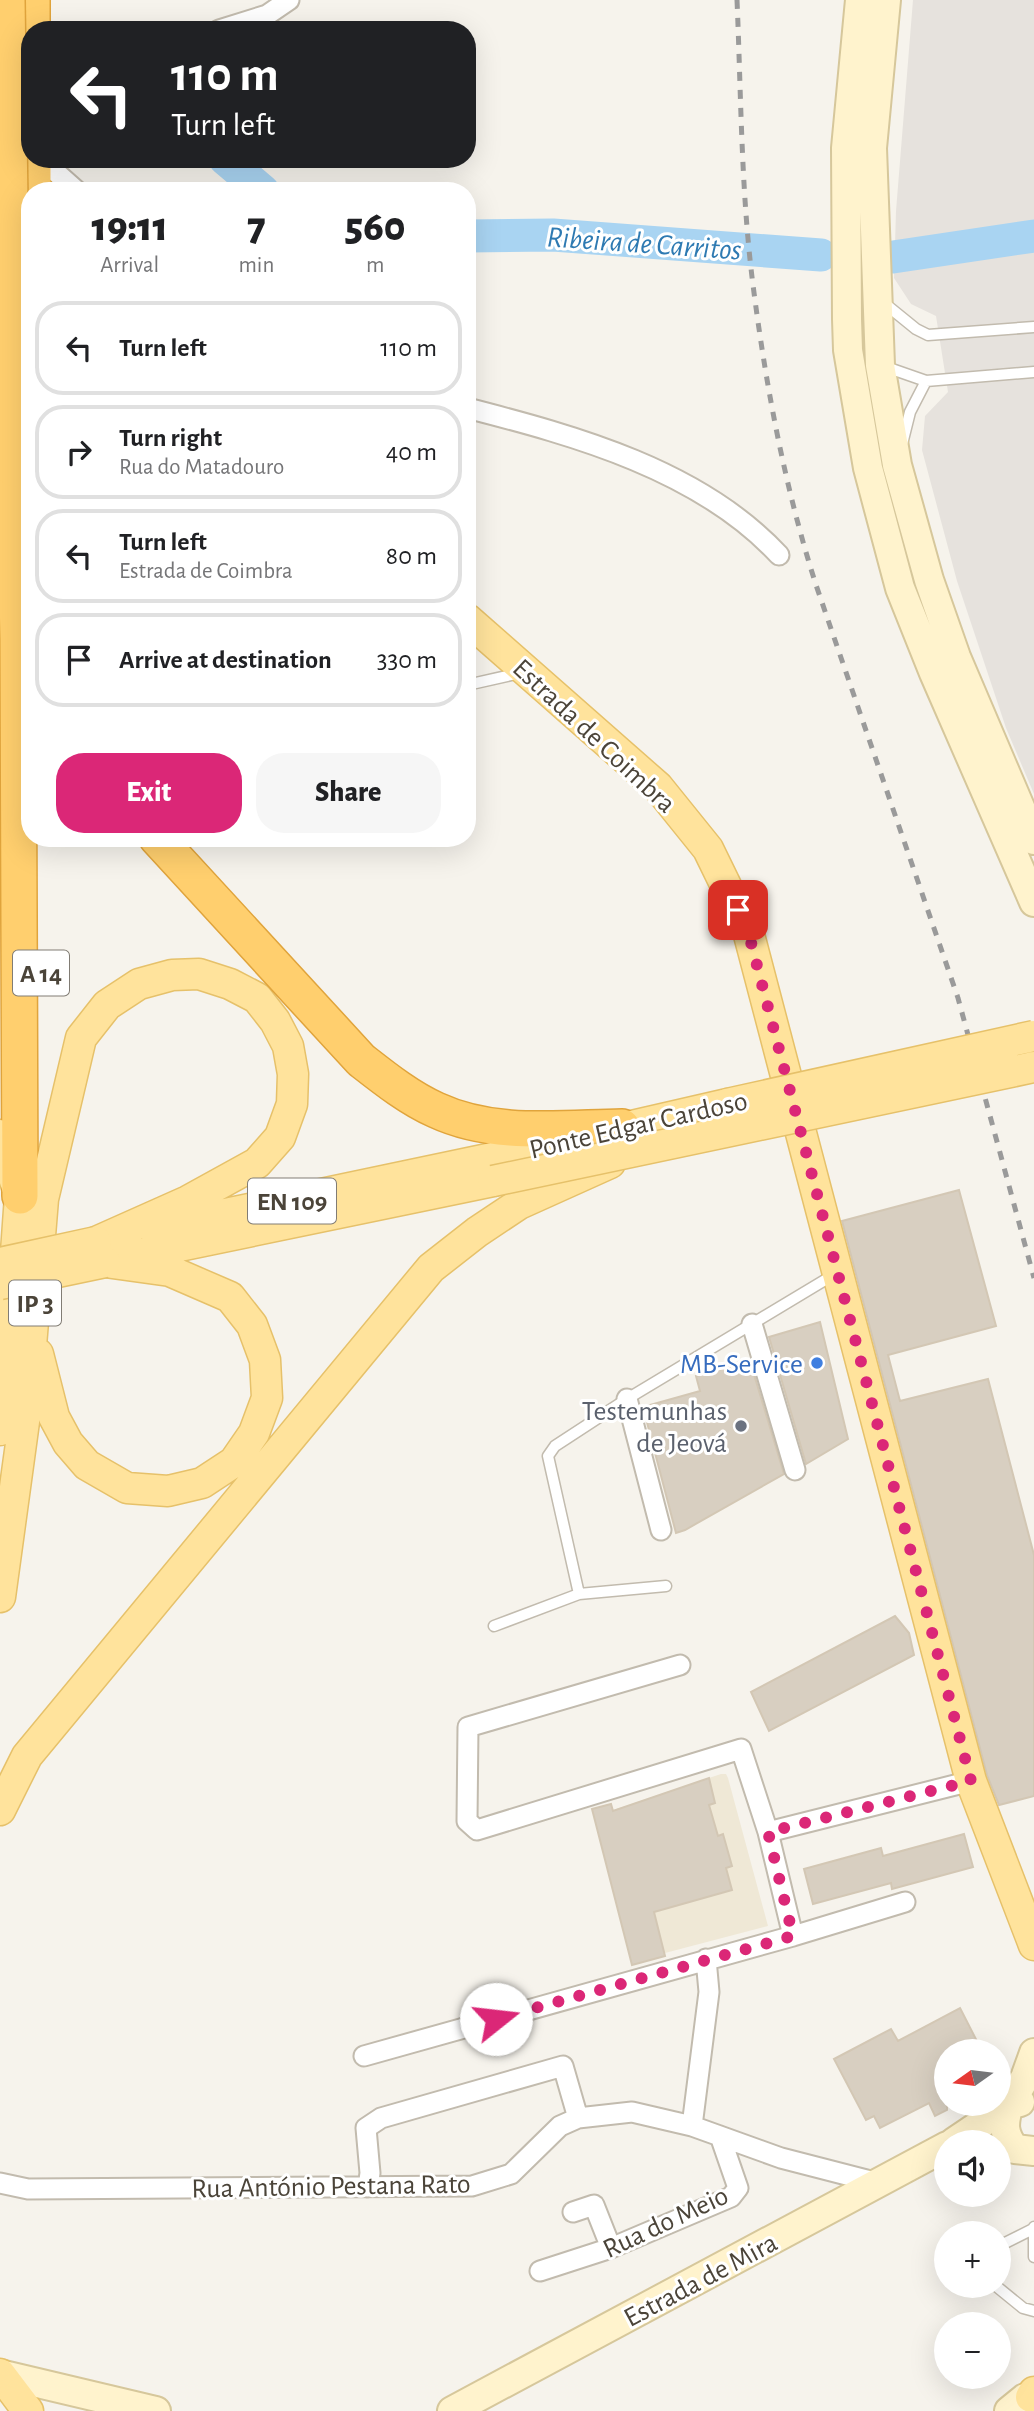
<!DOCTYPE html>
<html lang="en">
<head>
<meta charset="utf-8">
<style>
	body { margin:0; font-family:"Alegreya Sans",sans-serif; background:#f6f6f6; color:#202124; height:100vh; display:flex; flex-direction:column; font-size:26px; white-space:nowrap }
	* { box-sizing:border-box; margin:0 }
	p { font-size:23px; color:#757577 }
	.icon { flex:none; width:38px; height:38px; fill:none; stroke:currentColor; stroke-width:2; stroke-linecap:round; stroke-linejoin:round }
	.map { position:relative; flex:1; overflow:hidden }
	.sheet { position:absolute; left:21px; top:182px; width:455px; height:665px; display:flex; flex-direction:column; background:#fff; border-radius:28px; box-shadow:0 7px 28px #0002 }
	.sheet>* { flex:none }
	.top-card { position:absolute; left:21px; top:21px; width:455px; height:147px; border-radius:28px; box-shadow:0 7px 28px #0002; background:#202124; color:#fff; overflow:hidden }
	.needle { width:46px; rotate:256deg }
	.buttons { position:absolute; left:934px; top:2039px; display:grid; gap:14px }
	.buttons a { display:grid; place-items:center; width:77px; height:77px; border-radius:50%; background:#fff; box-shadow:0 7px 28px #0002; font-size:35px }
	.pin { position:absolute; display:grid; place-items:center; width:60px; height:60px; color:#fff; margin:-30px; border-radius:14px; box-shadow:0 4px 10px #0006 }
	.me { position:absolute; width:77px; margin:-38px; rotate:74deg; stroke-linejoin:round; filter:drop-shadow(0 0 5px #0008) }
	.turn { display:flex; align-items:center; gap:24px; height:147px; padding:0 35px; font-size:32px }
	.turn .icon { width:91px; height:91px; stroke-width:2.5 }
	.turn b { display:block; font-size:49px; line-height:60px }
	.eta { display:flex; justify-content:space-evenly; align-items:center; height:119px; text-align:center }
	.eta b { font-size:42px; font-weight:800; line-height:49px }
	.button { display:flex; gap:14px; margin-top:auto; padding:14px 35px }
	.button a { flex:1; height:80px; border-radius:28px; background:#db2777; color:#fff; font-size:28px; font-weight:800; line-height:80px; text-align:center }
	.button a+a { background:#f6f6f6; color:#202124 }
	ul { padding:0; list-style:none }
	li { display:flex; align-items:center; gap:21px; height:94px; margin:0 14px 10px; padding:0 21px; border:4px solid #e0e0e0; border-radius:28px }
	li div { flex:1 }
	li b { display:block; font-size:26px }
	li em { font-style:normal }
	.map>svg:first-child { display:block }
</style>
</head>
<body>
<div class="map">
<svg width="1034" height="2411" viewBox="0 0 1034 2411">
	<rect width="100%" height="100%" fill="#f6f3ec"/>
	<!-- industrial -->
	<path fill="#e6e2dd" d="M 913,0 L 1034,0 L 1034,794 L 1006,728 L 957,581 L 922,450 L 925,416 L 948,392 L 936,316 L 911,304 L 894,278 L 896,211 Z"/>
	<!-- education -->
	<path fill="#efe8d6" d="M 721,1774 L 726,1774 L 728,1778 L 768,1926 L 665,1953 L 665,1956 L 632,1965 L 592,1809 L 611,1804 L 613,1810 Z"/>
	<g fill="none" stroke-linecap="round" stroke-linejoin="round">
		<!-- river -->
		<path stroke="#a9d4f2" stroke-width="33" d="M 225,159 L 263,191
			M 467,236 L 553,235 L 821,255
			M 893,257 L 1034,236"/>
	</g>
	<!-- building -->
	<path fill="#d8cfc1" stroke="#d3c7b4" stroke-width="2" d="M 959,1190 L 996,1326 L 888,1355 L 900,1401 L 988,1379 L 1034,1555 L 1034,1796 L 999,1805 L 987,1775 L 842,1221 Z
		M 820,1322 L 848,1439 L 806,1464 L 769,1337 Z
		M 750,1361 L 784,1474 L 685,1530 L 676,1533 L 643,1407 L 700,1391 L 696,1376 Z
		M 895,1616 L 909,1633 L 914,1655 L 769,1731 L 751,1692 Z
		M 709,1778 L 715,1803 L 709,1805 L 718,1836 L 723,1834 L 732,1866 L 726,1868 L 732,1890 L 654,1912 L 665,1956 L 632,1965 L 592,1809 L 611,1804 L 613,1811 Z
		M 964,1834 L 973,1867 L 892,1889 L 891,1883 L 813,1904 L 804,1869 L 881,1848 L 883,1856 Z
		M 960,2008 L 982,2051 L 947,2051 L 947,2110 L 935,2116 L 929,2103 L 880,2128 L 874,2116 L 866,2120 L 834,2059 L 891,2029 L 898,2041 Z"/>
	<g fill="none" stroke-linecap="round" stroke-linejoin="round">
		<defs>
			<path id="lane" d="M 884,303 L 916,329 L 928,335 L 1034,327
				M 883,366 L 926,381 L 1034,372
				M 902,444 L 910,412 L 926,381
				M 467,685 L 520,673
				M 579,1594 L 548,1456 L 555,1446 L 627,1399 L 835,1274
				M 494,1626 L 579,1594 L 666,1586
				M 1034,2227 L 1034,2257
				M 999,2246 L 1033,2229
				M 996,2286 L 1023,2308 L 1034,2311"/>
			<path id="street" d="M 219,30 L 267,15 L 289,0
				M 41,159 L 77,191
				M 467,408 C 576,436 700,470 779,555
				M 752,1324 L 795,1470
				M 627,1399 L 661,1530
				M 768,1832 L 971,1781
				M 793,1936 L 905,1902
				M 364,2056 L 793,1936 L 768,1832 L 741,1749 L 477,1830 L 467,1821 L 468,1727 L 680,1665
				M 692,2126 L 709,1992 L 706,1959
				M 0,2183 L 28,2189 L 472,2186 L 511,2174 L 560,2126 L 578,2118 L 632,2112 L 692,2126 L 781,2158 L 878,2183
				M 368,2187 L 370,2173 L 366,2128 L 381,2118 L 563,2066 L 578,2118
				M 573,2212 L 594,2205 L 611,2248
				M 540,2271 L 611,2248 L 731,2197 L 738,2188 L 720,2136"/>
			<path id="secondary" d="M 860,0 L 846,148 L 847,319 L 848,350 L 868,468 L 900,588 L 934,673 L 1034,902
				M 886,0 L 872,148 L 880,365 L 897,465 L 929,580 L 956,657 L 1034,840
				M 1020,2102 L 1009,2105 C 1003,2124 1003,2134 1015,2149 L 1034,2151
				M 954,2142 L 1009,2105 L 1025,2078 L 1034,2053
				M 0,2374 L 156,2411
				M 452,2411 L 947,2146
				M 1009,2411 L 1025,2398 L 1034,2396"/>
			<path id="primary" d="M 467,619 L 658,787 L 708,849 L 748,931 L 971,1781 L 1034,1945
				M 0,1135 L 20,1196 L 11,1322 L 0,1430
				M 154,1229 L 488,1159 L 727,1104
				M 126,1257 L 493,1181
				M 38,1354 L 54,1417 L 68,1443 L 87,1465 L 127,1488 L 168,1491 L 202,1483 L 234,1462 L 254,1433 L 267,1398 L 265,1360 L 252,1325 L 230,1297 L 170,1271 L 105,1262
				M 0,1597 L 26,1407 L 43,1199 L 81,1038 L 107,1005 L 139,984 L 172,975 L 199,974 L 230,984 L 257,998 L 275,1021 L 288,1046 L 293,1074 L 292,1104 L 280,1137 L 257,1163 L 188,1201 L 96,1242
				M 0,1810 L 27,1756 L 431,1268 L 477,1232 L 519,1204 L 610,1163
				M 0,2374 L 28,2411
				M 1031,2397 L 1034,2392"/>
			<path id="highway" d="M 32,0 L 32,30
				M 33,159 L 33,191
				M 14,469 L 18,639 L 20,1196
				M 157,838 L 361,1060 C 384,1078 409,1098 436,1110 C 494,1137 560,1128 622,1127"/>
		</defs>
		<!-- lane casing -->
		<use href="#lane" stroke="#c2bbae" stroke-width="13"/>
		<!-- street casing -->
		<use href="#street" stroke="#c2bbae" stroke-width="23"/>
		<!-- secondary casing -->
		<use href="#secondary" stroke="#d6c79b" stroke-width="32"/>
		<!-- primary casing -->
		<use href="#primary" stroke="#e6c16a" stroke-width="33"/>
		<!-- highway casing -->
		<use href="#highway" stroke="#e0a43c" stroke-width="38"/>
		<!-- lane -->
		<use href="#lane" stroke="#fff" stroke-width="10"/>
		<!-- street -->
		<use href="#street" stroke="#fff" stroke-width="19"/>
		<!-- secondary -->
		<use href="#secondary" stroke="#fff3cd" stroke-width="28"/>
		<!-- primary -->
		<use href="#primary" stroke="#ffe39c" stroke-width="30"/>
		<!-- highway -->
		<use href="#highway" stroke="#ffcf6e" stroke-width="35"/>
		<!-- rail -->
		<path stroke="#9a9a9a" stroke-width="5" stroke-dasharray="9 9" stroke-linecap="butt" d="M 737,0 C 741,92 741,186 752,277 C 765,381 784,485 816,585 L 958,998 L 1034,1278"/>
		<defs>
			<path id="primary-bridge" d="M 727,1104 L 1034,1036
				M 493,1181 L 1034,1067
				M 0,1263 L 96,1242
				M 0,1284 L 105,1262"/>
			<path id="highway-bridge" d="M 7,0 L 14,469"/>
		</defs>
		<!-- primary-bridge casing -->
		<use href="#primary-bridge" stroke="#e6c16a" stroke-width="33" stroke-linecap="butt"/>
		<!-- highway-bridge casing -->
		<use href="#highway-bridge" stroke="#e0a43c" stroke-width="38" stroke-linecap="butt"/>
		<!-- primary-bridge -->
		<use href="#primary-bridge" stroke="#ffe39c" stroke-width="30"/>
		<!-- highway-bridge -->
		<use href="#highway-bridge" stroke="#ffcf6e" stroke-width="35"/>
	</g>
	<g fill="none" stroke-linecap="round" stroke-linejoin="round">
		<!-- route -->
		<path stroke="#db2777" stroke-width="12" stroke-dasharray="0 21.6" d="M 496,2019 L 793,1936 L 768,1832 L 971,1781 L 748,931 L 738,910"/>
	</g>
	<!-- markers -->
	<circle fill="#3f7fe0" stroke="#fff" stroke-width="2.5" cx="817" cy="1363" r="7"/>
	<circle fill="#6b7280" stroke="#fff" stroke-width="2.5" cx="741" cy="1426" r="7"/>
	<g text-anchor="middle" stroke-width="6" stroke-linejoin="round" paint-order="stroke">
		<!-- shield labels -->
		<g fill="#fff" stroke="#817c74" stroke-width="2">
			<rect x="13" y="950.5" width="56" height="45" rx="5"/>
			<rect x="248" y="1178.5" width="88" height="45" rx="5"/>
			<rect x="9" y="1280.5" width="52" height="45" rx="5"/>
		</g>
		<g font-size="26" font-weight="bold" fill="#4b4439">
			<text x="41" y="982">A 14</text>
			<text x="292" y="1210">EN 109</text>
			<text x="35" y="1312">IP 3</text>
		</g>
		<!-- street labels -->
		<g font-size="28" fill="#4b4439" stroke="#fff">
			<text transform="translate(595 735) rotate(43)" y="10">Estrada de Coimbra</text>
			<text transform="translate(638 1124) rotate(-13)" y="10">Ponte Edgar Cardoso</text>
			<text transform="translate(331 2185) rotate(-1)" y="10">Rua António Pestana Rato</text>
			<text transform="translate(665 2221) rotate(-25)" y="10">Rua do Meio</text>
			<text transform="translate(700 2279) rotate(-28)" y="10">Estrada de Mira</text>
		</g>
		<!-- shop labels -->
		<g font-size="28" fill="#366cbe" stroke="#fff" text-anchor="end">
			<text x="803" y="1373">MB-Service</text>
		</g>
		<!-- worship labels -->
		<g font-size="28" fill="#5b616d" stroke="#fff" text-anchor="end">
			<text x="727" y="1420">Testemunhas<tspan x="727" dy="32">de Jeová</tspan></text>
		</g>
		<!-- water labels -->
		<g font-size="30" font-style="italic" fill="#2e7ab2" stroke="#fff">
			<text transform="translate(644 243) rotate(4)" y="10">Ribeira de Carritos</text>
		</g>
	</g>
</svg>
<div class="buttons">
<a><svg class="needle" viewBox="-14 -14 28 28"><path d="M0-13l5 13h-10z" fill="#e53935"/><path d="M0 13l5-13h-10z" fill="#757577"/></svg></a>
<a><svg class="icon" aria-label="sound" viewBox="0 0 24 24"><path d="M4 9h4l5-4v14l-5-4H4zM17 9q2 3 0 6"/></svg></a>
<a>+</a>
<a>−</a>
</div>
<div class="pin" style="left:738px;top:910px;background:#d93025"><svg class="icon" aria-label="arrive" viewBox="0 0 24 24"><path d="M6 21V4h12l-3 4 3 4H6"/></svg></div>
<svg class="me" style="left:496px;top:2019px" viewBox="-20 -20 40 40"><circle r="19" fill="#fff"/><path d="M0-13L10 11 0 6-10 11z" fill="#db2777"/></svg>
<div class="top-card">
<div class="turn"><svg class="icon" aria-label="left" viewBox="0 0 24 24"><path d="M17 20v-9H6M10 6l-5 5 5 5"/></svg><div><b>110 m</b>Turn left</div></div>
</div>
<section class="sheet">
<div class="eta">
<div><b>19:11</b><p>Arrival</p></div>
<div><b>7</b><p>min</p></div>
<div><b>560</b><p>m</p></div>
</div>
<ul>
<li><svg class="icon" aria-label="left" viewBox="0 0 24 24"><path d="M17 20v-9H6M10 6l-5 5 5 5"/></svg><div><b>Turn left</b></div><em>110 m</em></li>
<li><svg class="icon" aria-label="right" viewBox="0 0 24 24"><path d="M7 20v-9h11M14 6l5 5-5 5"/></svg><div><b>Turn right</b><p>Rua do Matadouro</p></div><em>40 m</em></li>
<li><svg class="icon" aria-label="left" viewBox="0 0 24 24"><path d="M17 20v-9H6M10 6l-5 5 5 5"/></svg><div><b>Turn left</b><p>Estrada de Coimbra</p></div><em>80 m</em></li>
<li><svg class="icon" aria-label="arrive" viewBox="0 0 24 24"><path d="M6 21V4h12l-3 4 3 4H6"/></svg><div><b>Arrive at destination</b></div><em>330 m</em></li>
</ul>
<div class="button"><a>Exit</a><a>Share</a></div>
</section>
</div>
</body>
</html>
